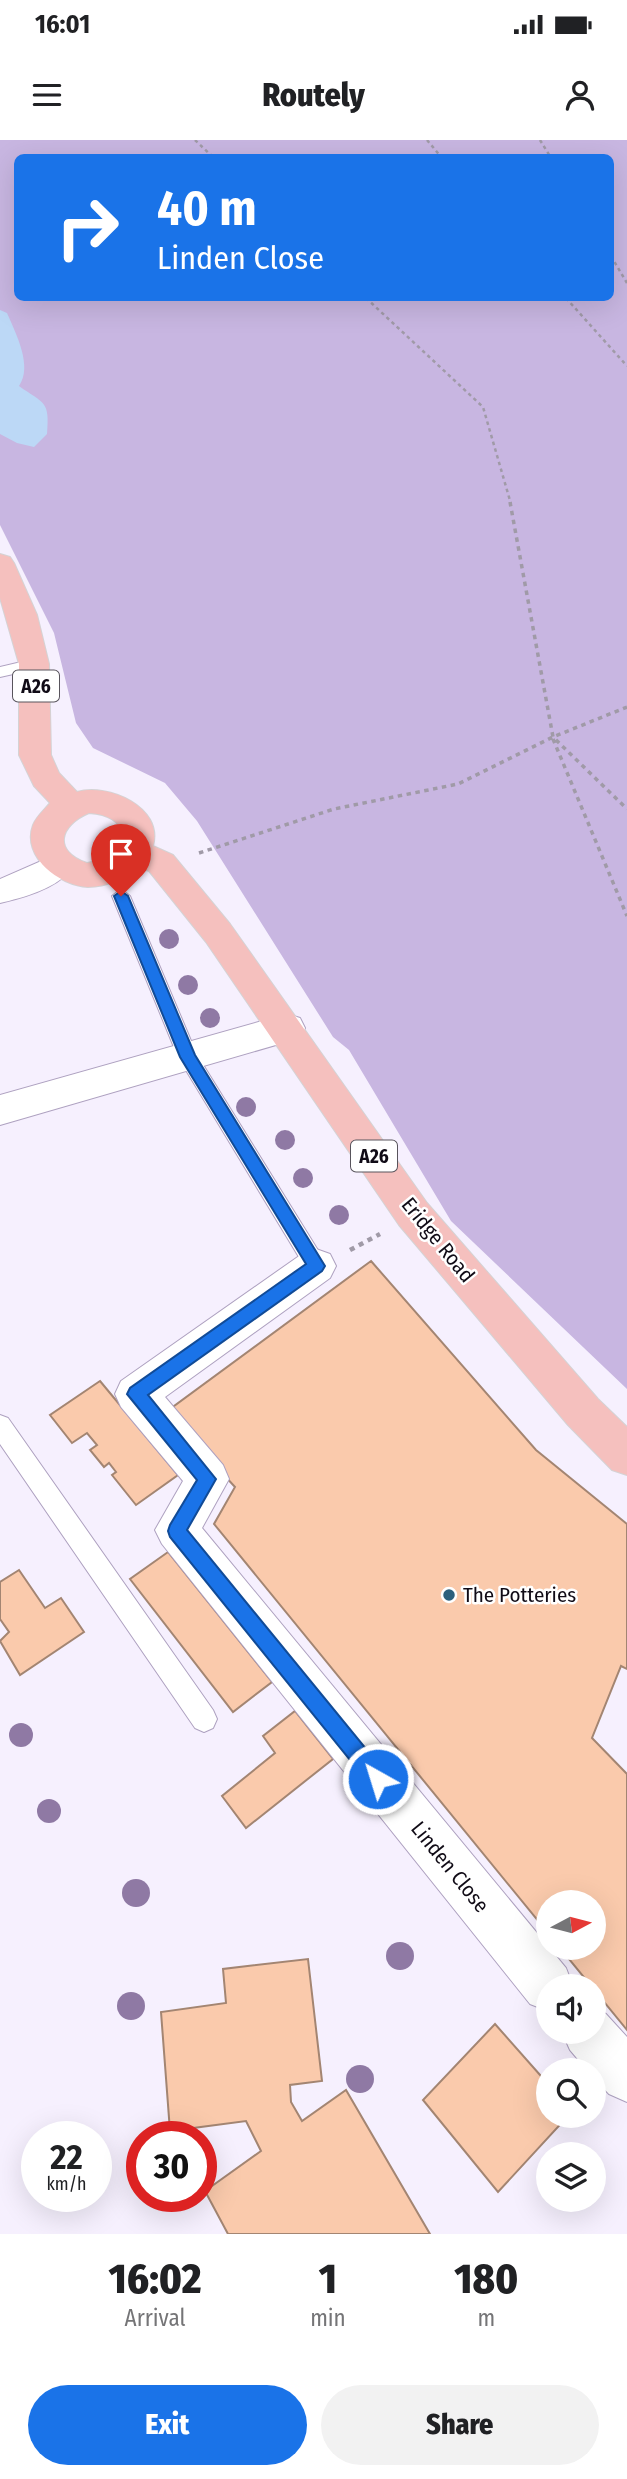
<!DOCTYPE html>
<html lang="en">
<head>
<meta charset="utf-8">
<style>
	body { margin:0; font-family:"Fira Sans Condensed",sans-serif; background:#f2f2f2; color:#202124; height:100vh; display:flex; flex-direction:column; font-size:26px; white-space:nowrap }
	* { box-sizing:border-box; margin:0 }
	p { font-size:23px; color:#757577 }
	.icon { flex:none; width:38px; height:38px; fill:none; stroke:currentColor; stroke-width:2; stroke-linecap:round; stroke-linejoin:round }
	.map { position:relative; height:2094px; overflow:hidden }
	.panel { display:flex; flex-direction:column; background:#fff; flex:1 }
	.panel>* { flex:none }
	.top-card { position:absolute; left:14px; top:14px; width:600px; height:147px; border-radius:10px; box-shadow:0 7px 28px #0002; background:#1a73e8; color:#fff; overflow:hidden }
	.needle { width:46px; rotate:83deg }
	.fabs { position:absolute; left:536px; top:1750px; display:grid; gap:14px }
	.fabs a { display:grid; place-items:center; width:70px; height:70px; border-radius:50%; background:#fff; box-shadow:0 7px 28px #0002; font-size:35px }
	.speed { position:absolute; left:21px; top:1981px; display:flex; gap:14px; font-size:35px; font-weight:700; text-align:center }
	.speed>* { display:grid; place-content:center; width:91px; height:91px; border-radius:50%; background:#fff; box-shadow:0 7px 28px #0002; line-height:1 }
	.speed small { font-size:18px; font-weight:400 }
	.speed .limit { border:10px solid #d22; background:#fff; color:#111 }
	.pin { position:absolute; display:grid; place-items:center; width:60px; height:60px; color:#fff; margin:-72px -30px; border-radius:50% 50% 50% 0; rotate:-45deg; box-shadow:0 0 7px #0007 }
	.pin .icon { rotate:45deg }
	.me { position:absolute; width:77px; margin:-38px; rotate:321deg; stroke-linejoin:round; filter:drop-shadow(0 0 5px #0008) }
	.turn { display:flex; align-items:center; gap:24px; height:147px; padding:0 28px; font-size:32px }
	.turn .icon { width:91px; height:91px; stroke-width:2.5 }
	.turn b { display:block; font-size:49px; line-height:60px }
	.eta { display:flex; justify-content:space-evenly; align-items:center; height:119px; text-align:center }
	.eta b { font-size:42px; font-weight:800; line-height:49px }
	.action { display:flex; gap:14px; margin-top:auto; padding:14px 28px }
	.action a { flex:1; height:80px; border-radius:42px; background:#1a73e8; color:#fff; font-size:28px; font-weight:800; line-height:80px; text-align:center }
	.action a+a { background:#f2f2f2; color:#202124 }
	.status { display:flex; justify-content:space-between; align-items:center; height:49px; padding:0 35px; background:#fff; direction:ltr }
	.status svg { height:19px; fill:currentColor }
	header { display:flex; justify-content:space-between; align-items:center; height:91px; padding:0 28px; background:#fff; font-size:32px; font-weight:800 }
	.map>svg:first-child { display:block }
</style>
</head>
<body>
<div class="status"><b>16:01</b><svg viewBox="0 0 49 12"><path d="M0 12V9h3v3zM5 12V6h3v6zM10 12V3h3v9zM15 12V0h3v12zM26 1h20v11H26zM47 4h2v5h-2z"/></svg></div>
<header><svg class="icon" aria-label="menu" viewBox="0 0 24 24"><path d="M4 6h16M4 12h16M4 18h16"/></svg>Routely<svg class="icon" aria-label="person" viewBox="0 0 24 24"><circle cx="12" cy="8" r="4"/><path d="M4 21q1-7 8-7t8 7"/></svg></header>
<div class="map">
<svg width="627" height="2094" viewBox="0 0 627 2094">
	<rect width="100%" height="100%" fill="#f6f0fe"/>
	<!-- green -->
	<path fill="#c8b6e1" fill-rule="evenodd" d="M 0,0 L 627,0 L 627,1249 L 451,1081 L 349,910 L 333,897 L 197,681 L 165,643 L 93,608 L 76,583 L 54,493 L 0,385 ZM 18,18 L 611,18 L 611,158 L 18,158 Z"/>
	<!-- water -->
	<path fill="#bcd8f6" d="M 0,170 L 7,173 C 16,194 33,226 19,246 C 44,264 50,260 47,294 L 34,307 L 17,303 L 0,294 Z"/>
	<!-- building -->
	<path fill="#facaac" stroke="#a38572" stroke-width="2" d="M 371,1121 L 536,1310 L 627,1384 L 627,1529 L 621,1526 L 592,1598 L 627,1634 L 627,1890 L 560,1808 L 593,1808 L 593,1762 L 548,1762 L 548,1793 L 214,1384 L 235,1347 L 166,1272 Z
		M 100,1241 L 178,1335 L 136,1365 L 112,1335 L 116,1332 L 109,1323 L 104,1327 L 90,1310 L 97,1305 L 87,1293 L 72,1303 L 50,1275 Z
		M 168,1412 L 272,1542 L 233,1572 L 130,1439 Z
		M 19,1430 L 45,1468 L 61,1458 L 84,1492 L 20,1535 L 0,1501 L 9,1492 L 0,1479 L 0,1442 Z
		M 295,1571 L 333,1619 L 246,1688 L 222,1656 L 275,1613 L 263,1596 Z
		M 308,1819 L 322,1941 L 290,1945 L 291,1962 L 302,1981 L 346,1950 L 430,2094 L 228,2094 L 205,2051 L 261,2011 L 246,1981 L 170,1991 L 161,1872 L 226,1863 L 223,1829 Z
		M 495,1884 L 548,1944 L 548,1976 L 568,1976 L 498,2052 L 423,1960 Z"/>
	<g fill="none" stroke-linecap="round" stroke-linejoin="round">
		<defs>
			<path id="lane" d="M 34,519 L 42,524 L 40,528 L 0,537 L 0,527 Z
				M 121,749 L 130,756 L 197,915 L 324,1120 L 327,1126 L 324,1132 L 316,1135 L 308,1132 L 178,917 L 112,756 Z
				M 0,1275 L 8,1278 L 213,1570 L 217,1579 L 213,1588 L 204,1592 L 195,1588 L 0,1304 Z"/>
			<path id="street" d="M 55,715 L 67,719 L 72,727 C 60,748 22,758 0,763 L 0,739 Z
				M 287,874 L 300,878 L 305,888 L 300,898 L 0,985 L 0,955 Z
				M 316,1109 L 330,1114 L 336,1126 L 330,1138 L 165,1257 L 223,1325 L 229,1339 L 202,1388 L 566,1828 L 573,1846 L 548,1846 L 548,1871 L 530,1864 L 162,1404 L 155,1390 L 183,1341 L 121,1267 L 115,1254 L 121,1241 L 302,1114 Z
				M 593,1868 L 606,1874 L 627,1897 L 627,1962 L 609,1954 L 593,1937 L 593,1930 L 587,1930 L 570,1910 L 562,1892 L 593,1892 Z"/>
			<path id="highway" d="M 0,414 L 10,417 L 14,423 L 37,475 L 49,524 L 51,615 L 59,633 L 77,652 C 108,643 164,667 153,706 L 173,715 L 230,784 L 427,1063 L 598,1259 L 627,1287 L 627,1335 L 612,1330 L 568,1285 L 399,1085 L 206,802 L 149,731 L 138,727 C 123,738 108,747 88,747 C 60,746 21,717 33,685 C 36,677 44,670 50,663 L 34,646 L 19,615 L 19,524 L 0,458 ZM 89,673 C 104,674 120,679 123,695 C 117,712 103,721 87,723 C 52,711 60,685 89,673 Z"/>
		</defs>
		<!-- lane casing -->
		<use href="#lane" stroke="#aea1c0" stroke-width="2"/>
		<!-- street casing -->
		<use href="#street" stroke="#aea1c0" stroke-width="2"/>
		<!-- highway casing -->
		<use href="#highway" stroke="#d4d3d5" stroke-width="2"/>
		<!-- path-far2 -->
		<path stroke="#a09aa7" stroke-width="2.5" stroke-dasharray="3.5 3.5" stroke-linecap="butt" d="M 195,0 L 214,18
			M 427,0 L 442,18
			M 540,0 L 551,18
			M 611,116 L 627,143
			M 366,158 L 483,267 L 511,364
			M 566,158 L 627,226"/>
		<!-- path-far1 -->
		<path stroke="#a09aa7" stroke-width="3.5" stroke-dasharray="4.5 4.5" stroke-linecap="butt" d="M 510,362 L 553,597 L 627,669
			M 553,599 L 627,776
			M 199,713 L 334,669 L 458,644 L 553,597 L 627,567"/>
		<!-- path -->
		<path stroke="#a09aa7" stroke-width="4.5" stroke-dasharray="5 5" stroke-linecap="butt" d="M 350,1110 L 380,1094"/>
		<!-- lane -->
		<use href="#lane" fill="#fff" fill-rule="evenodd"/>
		<!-- street -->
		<use href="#street" fill="#fff" fill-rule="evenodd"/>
		<!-- highway -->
		<use href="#highway" fill="#f5c0be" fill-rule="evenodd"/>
	</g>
	<!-- trees -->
	<g fill="#8f79a4">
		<circle cx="169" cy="799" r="10"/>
		<circle cx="188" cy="845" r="10"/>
		<circle cx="210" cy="878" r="10"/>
		<circle cx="246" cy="967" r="10"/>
		<circle cx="285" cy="1000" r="10"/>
		<circle cx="303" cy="1038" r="10"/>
		<circle cx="339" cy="1075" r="10"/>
		<circle cx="21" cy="1595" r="12"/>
		<circle cx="49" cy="1671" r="12"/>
		<circle cx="136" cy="1753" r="14"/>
		<circle cx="400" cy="1816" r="14"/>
		<circle cx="131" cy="1866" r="14"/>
		<circle cx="360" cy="1939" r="14"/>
	</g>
	<!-- route -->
	<path fill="#1a73e8" stroke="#114b97" stroke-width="2" d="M 121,751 L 128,756 L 195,915 L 325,1126 L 322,1131 L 148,1255 L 216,1339 L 187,1390 L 385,1632 L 388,1639 L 385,1646 L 378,1649 L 371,1646 L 170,1397 L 168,1391 L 170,1385 L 197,1340 L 127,1254 L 130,1248 L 306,1124 L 180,917 L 114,756 Z"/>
	<!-- markers -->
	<circle fill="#2c5f7c" stroke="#fff" stroke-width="2.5" cx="449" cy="1455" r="7"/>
	<g text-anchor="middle" stroke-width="5" stroke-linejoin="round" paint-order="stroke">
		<!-- shield labels -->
		<g fill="#fff" stroke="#58545c" stroke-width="2">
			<rect x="13" y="530.5" width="46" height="31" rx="5"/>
			<rect x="351" y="1000.5" width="46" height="31" rx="5"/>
		</g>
		<g font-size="19" font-weight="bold" fill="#100b16">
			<text x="36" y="553">A26</text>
			<text x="374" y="1023">A26</text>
		</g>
		<!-- street labels -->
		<g font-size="21" fill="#100b16" stroke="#fff">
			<text transform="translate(438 1100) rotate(51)" y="7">Eridge Road</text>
			<text transform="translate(450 1727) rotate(51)" y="7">Linden Close</text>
		</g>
		<!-- poi labels -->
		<g font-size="21" fill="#100b16" stroke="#fff" text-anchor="start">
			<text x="463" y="1462">The Potteries</text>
		</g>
	</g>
</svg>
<div class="fabs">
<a><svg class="needle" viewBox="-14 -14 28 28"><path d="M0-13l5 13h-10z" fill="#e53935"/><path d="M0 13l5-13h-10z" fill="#757577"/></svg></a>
<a><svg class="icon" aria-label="sound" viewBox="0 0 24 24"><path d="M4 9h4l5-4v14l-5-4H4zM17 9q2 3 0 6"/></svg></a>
<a><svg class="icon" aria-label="search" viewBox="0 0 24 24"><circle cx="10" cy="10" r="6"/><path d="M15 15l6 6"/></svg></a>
<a><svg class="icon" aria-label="layers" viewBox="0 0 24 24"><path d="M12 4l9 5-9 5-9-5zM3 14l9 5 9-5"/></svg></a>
</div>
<div class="speed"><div>22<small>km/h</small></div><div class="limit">30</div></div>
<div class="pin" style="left:121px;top:756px;background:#d93025"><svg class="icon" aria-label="arrive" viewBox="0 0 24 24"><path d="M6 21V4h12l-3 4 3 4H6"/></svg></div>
<svg class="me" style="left:378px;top:1639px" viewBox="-20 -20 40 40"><circle r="17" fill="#1a73e8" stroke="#fff" stroke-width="3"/><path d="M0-11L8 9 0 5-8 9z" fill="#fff"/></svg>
<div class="top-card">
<div class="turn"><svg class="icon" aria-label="right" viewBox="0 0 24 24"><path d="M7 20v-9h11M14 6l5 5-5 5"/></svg><div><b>40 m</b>Linden Close</div></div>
</div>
</div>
<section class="panel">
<div class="eta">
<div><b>16:02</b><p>Arrival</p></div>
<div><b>1</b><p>min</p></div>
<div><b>180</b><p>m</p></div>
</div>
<div class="action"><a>Exit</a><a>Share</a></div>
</section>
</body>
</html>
